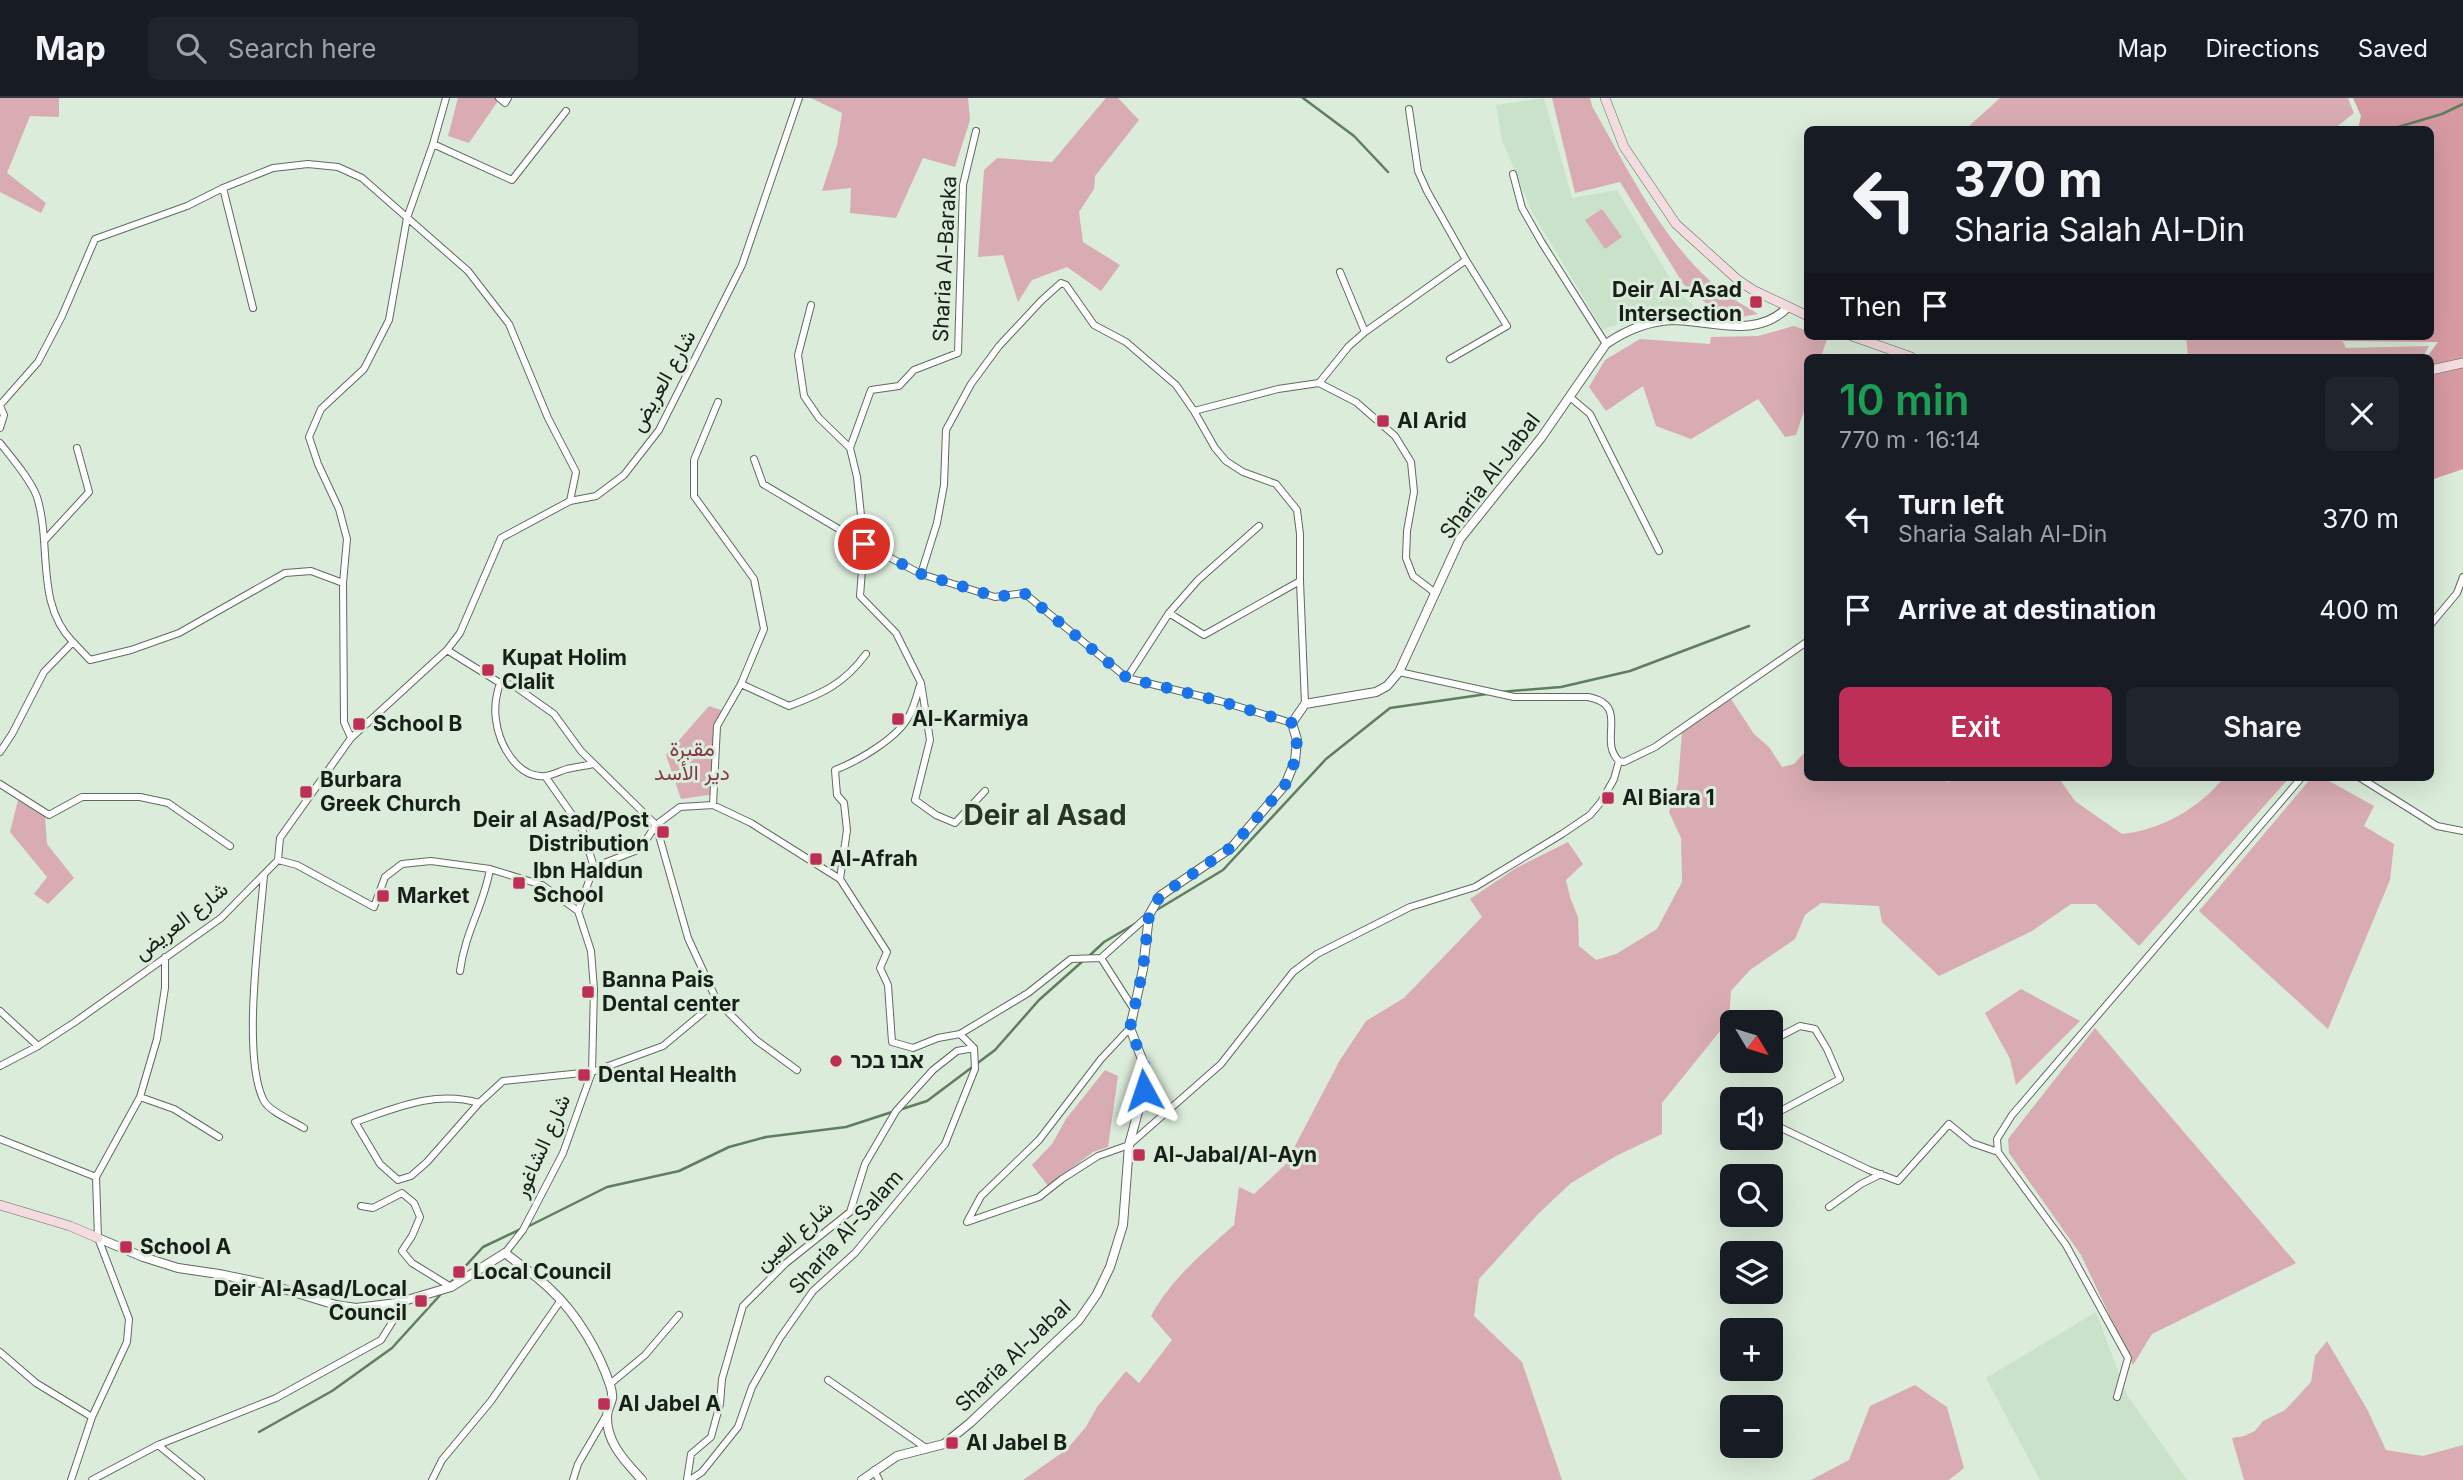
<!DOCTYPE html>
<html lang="en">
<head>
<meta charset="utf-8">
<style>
	body { margin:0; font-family:Inter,Vazirmatn,"Noto Sans Hebrew",sans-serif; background:#20242c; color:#f1f3f6; height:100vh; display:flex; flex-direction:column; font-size:26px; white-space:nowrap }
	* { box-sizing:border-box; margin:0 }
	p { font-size:23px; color:#9ea1a6 }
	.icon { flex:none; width:38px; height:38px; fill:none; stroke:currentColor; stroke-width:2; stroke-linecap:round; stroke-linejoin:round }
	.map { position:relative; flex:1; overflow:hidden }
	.sheet { position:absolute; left:1804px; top:256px; width:630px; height:427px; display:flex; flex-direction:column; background:#171b24; border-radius:10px; box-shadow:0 7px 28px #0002 }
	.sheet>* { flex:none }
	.banner { position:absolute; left:1804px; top:28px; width:630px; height:214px; border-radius:10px; box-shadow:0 7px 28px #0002; background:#171b24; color:#f1f3f6; overflow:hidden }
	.needle { width:46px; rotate:128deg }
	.buttons { position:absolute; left:1720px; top:912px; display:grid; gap:14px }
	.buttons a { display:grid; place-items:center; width:63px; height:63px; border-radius:10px; background:#171b24; box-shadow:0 7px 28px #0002; font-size:35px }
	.pin { position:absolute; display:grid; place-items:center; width:60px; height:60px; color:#fff; margin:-30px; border:4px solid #fff; border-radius:50%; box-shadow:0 2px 7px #0007 }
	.me { position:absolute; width:77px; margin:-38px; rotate:355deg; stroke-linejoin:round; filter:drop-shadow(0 0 5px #0008) }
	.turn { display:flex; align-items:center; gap:24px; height:147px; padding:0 35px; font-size:32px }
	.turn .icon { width:91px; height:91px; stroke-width:2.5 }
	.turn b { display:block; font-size:49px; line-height:60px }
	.then { display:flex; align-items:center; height:66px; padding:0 35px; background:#0003; gap:14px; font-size:26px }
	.round { display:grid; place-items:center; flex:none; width:74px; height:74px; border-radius:10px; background:#20242c }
	.head { display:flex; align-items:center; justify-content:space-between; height:119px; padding:0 35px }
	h1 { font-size:42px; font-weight:600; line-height:52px; color:#1e9e55 }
	.primary-button { display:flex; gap:14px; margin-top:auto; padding:14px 35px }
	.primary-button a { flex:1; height:80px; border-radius:10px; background:#be2f58; color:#fff; font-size:28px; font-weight:600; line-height:80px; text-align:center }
	.primary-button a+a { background:#20242c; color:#f1f3f6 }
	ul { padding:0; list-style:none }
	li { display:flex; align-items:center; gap:21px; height:91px; padding:0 35px }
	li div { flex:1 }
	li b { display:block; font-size:26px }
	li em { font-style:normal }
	header { display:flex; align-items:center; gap:42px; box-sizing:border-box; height:98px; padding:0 35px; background:#171b24; border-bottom:2px solid #363941 }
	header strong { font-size:33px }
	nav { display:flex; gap:38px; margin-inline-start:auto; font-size:24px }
	.search { width:490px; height:63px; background:#20242c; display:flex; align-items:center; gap:18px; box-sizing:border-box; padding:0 24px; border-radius:10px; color:#9ea1a6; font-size:26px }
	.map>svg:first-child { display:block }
</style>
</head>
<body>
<header>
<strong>Map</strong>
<div class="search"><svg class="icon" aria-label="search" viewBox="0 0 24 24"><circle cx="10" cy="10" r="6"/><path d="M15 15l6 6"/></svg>Search here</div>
<nav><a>Map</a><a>Directions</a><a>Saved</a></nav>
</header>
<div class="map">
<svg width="2463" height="1382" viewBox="0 0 2463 1382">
	<rect width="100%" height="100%" fill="#dbecda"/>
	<!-- built -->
	<path fill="#cbe2ca" d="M 1544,0 L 1572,100 L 1617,92 L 1677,192 L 1703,217 L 1671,211 L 1645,215 L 1603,232 L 1532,114 L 1502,42 L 1496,7 Z
		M 2096,1214 L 2127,1297 L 2187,1382 L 2040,1382 L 1986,1280 Z"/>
	<!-- green -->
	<path fill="#d8acb2" d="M 0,0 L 59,0 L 59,19 L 30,18 L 7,75 L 46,105 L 41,115 L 0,94 Z
		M 458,0 L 500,0 L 469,45 L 448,38 Z
		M 811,0 L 968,0 L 970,22 L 955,69 L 923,60 L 896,120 L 850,115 L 851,90 L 822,93 L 837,47 L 842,15 Z
		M 1106,0 L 1118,0 L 1139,22 L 1095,78 L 1094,91 L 1079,114 L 1083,144 L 1120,167 L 1101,193 L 1067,169 L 1032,182 L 1018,204 L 1003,157 L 978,159 L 984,72 L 997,60 L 1052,64 Z
		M 1552,0 L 1590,0 L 1592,8 C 1629,73 1663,146 1722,193 C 1733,202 1746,208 1758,216 L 1736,220 L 1712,220 L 1712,210 L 1684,187 L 1620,84 L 1575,95 Z
		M 2000,0 L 2348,0 L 2354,15 L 2333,32 L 1966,31 Z
		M 1602,111 L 1622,139 L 1605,151 L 1585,122 Z
		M 1794,228 L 1808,233 L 1808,238 L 1827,241 L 1821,259 L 1808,259 L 1808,301 L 1796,337 L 1785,339 L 1758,301 L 1691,341 L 1656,328 L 1643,288 L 1606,313 L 1589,289 L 1605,262 L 1640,241 L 1710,246 L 1711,239 L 1758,238 Z
		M 2186,238 L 2340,238 L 2346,250 L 2429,248 L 2423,259 L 2188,259 Z
		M 1731,601 L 1754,636 L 1769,649 L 1782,669 L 1794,666 L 1808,651 L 1808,679 L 1936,679 L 1949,684 L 1955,679 L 2058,679 L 2075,703 L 2122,736 C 2161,732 2200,710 2224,679 L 2290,679 L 2139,848 L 2096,806 L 2071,806 L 2032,833 L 1939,878 L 1882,824 L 1879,808 L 1821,805 L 1805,817 L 1795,841 L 1750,872 L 1731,893 L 1729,922 L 1662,1005 L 1662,1036 L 1616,1058 L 1571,1085 L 1539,1115 L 1479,1181 L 1474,1218 L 1522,1264 L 1562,1382 L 1023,1382 L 1066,1352 L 1086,1329 L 1097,1309 L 1126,1273 L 1139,1285 L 1172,1242 L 1151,1218 C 1171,1181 1203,1155 1234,1127 L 1239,1089 L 1254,1096 L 1285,1067 L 1340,962 L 1366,923 L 1404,900 L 1482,819 L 1470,801 L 1516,770 L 1568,744 L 1583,766 L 1566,782 L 1570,799 L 1578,819 L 1579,848 L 1596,862 L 1616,856 L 1657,831 L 1682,784 L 1681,740 L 1669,714 L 1678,685 L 1682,634 Z
		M 709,608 L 724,613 L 716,628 L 715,696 L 681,701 L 666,657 Z
		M 2312,679 L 2322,679 L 2374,708 L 2364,728 L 2394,746 L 2390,782 L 2328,931 L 2199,813 Z
		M 18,702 L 45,719 L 47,746 L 74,780 L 48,806 L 34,796 L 47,779 L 10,734 Z
		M 2021,891 L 2080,923 L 2016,987 L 2010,961 L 1985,915 Z
		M 2095,930 L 2296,1165 L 2152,1236 L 2133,1267 L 2081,1157 L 2009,1055 L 2008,1041 Z
		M 1105,972 L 1118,978 L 1108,1049 L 1093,1054 L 1048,1088 L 1032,1067 L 1052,1046 L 1066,1021 Z
		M 2327,1243 L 2368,1313 L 2386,1352 L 2423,1358 L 2463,1347 L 2463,1382 L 2244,1382 L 2232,1340 L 2244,1338 L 2255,1333 L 2263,1323 L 2285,1312 L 2311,1284 L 2315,1258 Z
		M 1915,1287 L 1947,1309 L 1964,1370 L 1949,1382 L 1811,1382 L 1849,1362 L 1870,1308 Z"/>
	<!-- forest -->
	<path fill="#d79aa3" d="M 2353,0 L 2463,0 L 2463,371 L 2431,382 L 2431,259 L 2427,259 L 2438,244 L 2343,243 L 2342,238 L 2431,238 L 2431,32 L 2358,31 L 2361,18 Z"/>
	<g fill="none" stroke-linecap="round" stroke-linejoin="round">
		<!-- stream -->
		<path stroke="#5f7e5f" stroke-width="2.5" d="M 1303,0 L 1354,38 L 1388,74
			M 2388,32 L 2442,16 L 2463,6
			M 1500,594 L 1561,589 L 1630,573 L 1749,528
			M 1155,813 L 1223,772 L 1326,661 L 1390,610 L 1487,596
			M 1089,858 L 1104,844 L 1138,824
			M 902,1011 L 927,1003 L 995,952 L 1039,902 L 1084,862
			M 527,1129 L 607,1089 L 679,1073 L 729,1049 L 766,1039 L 846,1029 L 895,1013
			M 450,1185 L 483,1149 L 521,1131
			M 259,1334 L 332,1293 L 392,1250 L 441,1196"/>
		<defs>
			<path id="minor" d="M 499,0 L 505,5 L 508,0
				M 1409,11 L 1418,73 L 1427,93 L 1466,162 L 1507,228 L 1450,261
				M 976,33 L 963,87 L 958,255 L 914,272 L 899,288 L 871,292 L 850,350 L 857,379 L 864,446 L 860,498 L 896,535 L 921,585 L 930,642 L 915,702 L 936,717 L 955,725 L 985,693
				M 433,46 L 512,82 L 566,13
				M 1513,76 L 1522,110 L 1542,145 L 1606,246
				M 223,90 L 253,210
				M 1340,174 L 1365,234
				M 811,207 L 798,257 L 804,298 L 819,320 L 850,350
				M 1319,285 L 1349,248 L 1365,234 L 1466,162
				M 1570,299 L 1590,316 L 1659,453
				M 0,307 L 38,264 L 62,218 L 95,141 L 187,108 L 223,90 L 273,70 L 308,66 L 338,69 L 362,80 L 468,173 L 509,226 L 548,320 L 576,374 L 570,403
				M 0,308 L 4,317 L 0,330
				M 1194,313 L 1278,291 L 1319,285 L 1356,304 L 1395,338 L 1411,364 L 1414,394 L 1407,433 L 1406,460 L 1413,478 L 1434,494
				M 0,345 C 11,359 31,382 37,399 C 52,447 35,506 73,544
				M 754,361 L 763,386 L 864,446 L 921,476 L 995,499 L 1024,495 L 1127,580 L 1220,603 L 1292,625
				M 44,443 L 89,394 L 77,350
				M 921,476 L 937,425 L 944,387 L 946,332 L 971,286 L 999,248 L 1042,202 L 1061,185 L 1066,187 L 1094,227 L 1126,244 L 1176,287 L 1194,313 L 1215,350 L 1226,363 L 1243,374 L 1276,386 L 1297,412 L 1300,436 L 1300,483 L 1305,606
				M 1169,515 L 1204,537 L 1300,483
				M 2431,526 L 2457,495 L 2463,479
				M 447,552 L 500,585 L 513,587 L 554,616 L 581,653 L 656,727 L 680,709 L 713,707 L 751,725 L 840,781 L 887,854 L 880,870 L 888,887 L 892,944 L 913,950 L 938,940 L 960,936 L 1028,895 L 1071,861 L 1101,860 L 1133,910
				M 1399,574 L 1514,599 L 1588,599 C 1631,607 1597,642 1619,663 L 1624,664 L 1655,649 L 1808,543
				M 1127,580 L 1169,515 L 1198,482 L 1259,428
				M 500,585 C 496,597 494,609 496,622 C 499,646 517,681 546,678 C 553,677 560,673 567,671 C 575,669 585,668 593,666
				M 741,586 L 789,608 C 823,595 844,586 866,556
				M 351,640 L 344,624 L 343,485 L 347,441 L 339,411 L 318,366 L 309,339 L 321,311 L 364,271 L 389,222 L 407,120 L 433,46 L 446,0
				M 0,654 L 12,636 L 44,574 L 73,544 L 90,562 L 131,552 L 179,535 L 285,475 L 311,473 L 343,485
				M 545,678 L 582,731 L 594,769
				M 2359,679 L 2437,728 L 2463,733
				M 0,686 L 49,717 L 82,699 L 140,699 L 168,705 L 230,748
				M 713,707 L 717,628 L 741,586 L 764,531 L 754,481 L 694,398 L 694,362 L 718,304
				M 656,727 L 688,840 L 717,903 L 756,942 L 797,972
				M 278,762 L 297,767 L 374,809 L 385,779 L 402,766 L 431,763 L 490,771 L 542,787 L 578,813 L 591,853 L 594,891 L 592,974 L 563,1055 L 523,1132 L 505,1155
				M 264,777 C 260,829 241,959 264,1003 C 270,1014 293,1023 304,1030
				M 840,781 L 847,732 L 844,705 L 837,697 L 835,672 C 858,663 898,640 909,618 C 914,609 917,597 920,587
				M 578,813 L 594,769 L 640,751 L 656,727
				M 1101,860 L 1149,817
				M 460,873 C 465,834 484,807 490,771
				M 0,913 L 38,948
				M 1130,930 L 1101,961 L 1039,1042 L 981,1098 L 967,1124 L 1039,1099 L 1062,1081 L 1098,1058 L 1129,1047 L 1221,966 L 1293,874 L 1317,856 L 1410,809 L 1475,789 L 1562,736 L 1590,717 L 1601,704 L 1614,681 L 1619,663
				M 1771,943 L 1800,928 L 1815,931 L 1827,951 L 1840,981 L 1771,1018
				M 0,968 L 38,948 L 75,924 L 221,820 L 278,762 L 280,740 L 351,640 L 447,552 L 460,535 L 501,440 L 570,403 L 596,398 L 624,377 L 659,332 L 742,167 L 799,0
				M 140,999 L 174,1011 L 219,1039
				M 479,1005 C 435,992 396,1010 355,1024 L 380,1066 L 398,1082 L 411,1078 L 427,1064 L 479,1005 L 503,983 L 592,974 L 663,948 L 717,903
				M 1771,1025 L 1869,1072 L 1898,1083 L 1949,1026 L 1972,1045 L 1998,1054
				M 0,1041 L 96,1079
				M 361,1108 L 373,1110 L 402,1095 L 414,1105 L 420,1119 L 412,1138 L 402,1153 L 412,1165 L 451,1189
				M 1829,1109 L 1861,1086 L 1881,1076
				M 0,1254 L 36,1285 L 92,1319
				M 828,1282 L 926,1350
				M 610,1286 L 645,1257 L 679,1217
				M 2117,1299 L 2128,1260 L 2066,1147 L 1998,1054 L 1997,1041 L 2012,1017 L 2302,679
				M 158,1347 L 201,1382
				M 874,1372 L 879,1382
				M 71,1382 L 92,1319 L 127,1244 L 129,1221 L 98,1140 L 96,1079 L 140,999 L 157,941 L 165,890 L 165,859
				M 92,1382 L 158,1347 L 276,1300 L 381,1242 L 396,1218 L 397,1205
				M 432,1382 L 442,1362 L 491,1303 L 561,1202
				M 573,1382 L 578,1366 L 607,1316
				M 687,1382 L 691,1356 L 711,1339 L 720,1306 L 722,1281 L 743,1208 L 786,1165 L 850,1114 L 865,1066 L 896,1013 L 933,972 L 957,953 L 974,950
				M 690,1382 L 702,1374 L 738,1329 L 752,1289 L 780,1240 L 813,1193 L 855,1155 L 945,1046 L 975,971 L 974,950 L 960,936"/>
			<path id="tertiary" d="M 98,1140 L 143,1159 L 178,1170 L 219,1176 L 267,1186 L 336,1207 L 356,1210 L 397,1205 L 451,1189 L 505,1155 C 520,1167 537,1178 551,1192 C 577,1216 599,1254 610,1287 C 616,1305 608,1304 607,1318 C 606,1345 626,1364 642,1382
				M 862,1382 L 897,1358 L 944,1346 L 970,1325 L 1079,1222 L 1097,1196 L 1110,1169 L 1123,1127 L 1129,1047 L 1148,977 L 1130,930 L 1143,871 L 1149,817 L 1160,798 L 1232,749 L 1285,687 L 1295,663 L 1297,642 L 1292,625 L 1305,606 L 1376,594 L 1387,588 L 1399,574 L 1460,441 L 1541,340 L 1606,246 C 1625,233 1648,223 1672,222 C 1712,222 1756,242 1788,209"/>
			<path id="secondary" d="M 1605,0 L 1624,49 L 1676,126 L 1738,182 L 1753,192 L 1808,218
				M 1852,238 L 1911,259
				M 2431,272 L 2463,265
				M 0,1107 L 70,1128 L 98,1140"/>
		</defs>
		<!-- minor casing -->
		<use href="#minor" stroke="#5d6c5d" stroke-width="8"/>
		<!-- tertiary casing -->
		<use href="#tertiary" stroke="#5d6c5d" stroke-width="10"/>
		<!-- secondary casing -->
		<use href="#secondary" stroke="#5d6c5d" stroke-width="10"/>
		<!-- minor -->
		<use href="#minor" stroke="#fff" stroke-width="6"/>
		<!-- tertiary -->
		<use href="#tertiary" stroke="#fff" stroke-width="8"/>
		<!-- secondary -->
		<use href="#secondary" stroke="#f3dbdf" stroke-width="9"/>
	</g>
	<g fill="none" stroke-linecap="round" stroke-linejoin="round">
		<!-- route -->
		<path stroke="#1a73e8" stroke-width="12" stroke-dasharray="0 21.6" d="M 864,446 L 921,476 L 971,491 L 995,499 L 1024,495 L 1127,580 L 1220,603 L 1292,625 L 1297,642 L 1295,663 L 1285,687 L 1232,749 L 1160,798 L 1149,817 L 1143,871 L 1130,930 L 1148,977 L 1144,992"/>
	</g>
	<!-- markers -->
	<g fill="#be2f58" stroke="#dbecda" stroke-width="2.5">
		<rect x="1749" y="197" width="14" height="14" rx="3.5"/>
		<rect x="1376" y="316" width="14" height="14" rx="3.5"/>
		<rect x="481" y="565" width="14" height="14" rx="3.5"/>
		<rect x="891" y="614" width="14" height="14" rx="3.5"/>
		<rect x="352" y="619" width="14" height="14" rx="3.5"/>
		<rect x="299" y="687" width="14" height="14" rx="3.5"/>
		<rect x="1601" y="693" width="14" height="14" rx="3.5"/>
		<rect x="656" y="727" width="14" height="14" rx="3.5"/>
		<rect x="809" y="754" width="14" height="14" rx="3.5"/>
		<rect x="512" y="778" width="14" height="14" rx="3.5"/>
		<rect x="376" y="791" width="14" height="14" rx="3.5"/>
		<rect x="581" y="887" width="14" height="14" rx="3.5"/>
		<circle cx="836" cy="963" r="7"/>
		<rect x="577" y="970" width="14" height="14" rx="3.5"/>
		<rect x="1132" y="1050" width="14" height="14" rx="3.5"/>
		<rect x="119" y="1142" width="14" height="14" rx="3.5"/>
		<rect x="452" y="1167" width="14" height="14" rx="3.5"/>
		<rect x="414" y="1196" width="14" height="14" rx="3.5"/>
		<rect x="597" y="1299" width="14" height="14" rx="3.5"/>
		<rect x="945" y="1338" width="14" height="14" rx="3.5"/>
	</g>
	<g text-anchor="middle" stroke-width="6" stroke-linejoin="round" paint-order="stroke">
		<!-- street labels -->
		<g font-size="21" fill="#181f18" stroke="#dbecda">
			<text transform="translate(945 161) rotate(-87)" y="7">Sharia Al-Baraka</text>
			<text transform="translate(663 283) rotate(-61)" y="7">شارع العريض</text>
			<text transform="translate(1490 378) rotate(-53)" y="7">Sharia Al-Jabal</text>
			<text transform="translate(181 823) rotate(-38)" y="7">شارع العريض</text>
			<text transform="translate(542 1048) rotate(-66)" y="7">شارع الشاغور</text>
			<text transform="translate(846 1134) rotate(-48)" y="7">Sharia Al-Salam</text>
			<text transform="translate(794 1138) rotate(-41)" y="7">شارع العين</text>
			<text transform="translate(1013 1258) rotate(-44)" y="7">Sharia Al-Jabal</text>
		</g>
		<!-- poi labels -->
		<g font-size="21" font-weight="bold" fill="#181f18" stroke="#dbecda" text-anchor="start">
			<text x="1742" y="199" text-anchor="end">Deir Al-Asad<tspan x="1742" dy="24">Intersection</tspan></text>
			<text x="1397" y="330">Al Arid</text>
			<text x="502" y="567">Kupat Holim<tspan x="502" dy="24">Clalit</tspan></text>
			<text x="912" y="628">Al-Karmiya</text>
			<text x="373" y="633">School B</text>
			<text x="320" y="689">Burbara<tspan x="320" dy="24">Greek Church</tspan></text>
			<text x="1622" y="707">Al Biara 1</text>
			<text x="649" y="729" text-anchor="end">Deir al Asad/Post<tspan x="649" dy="24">Distribution</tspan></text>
			<text x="830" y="768">Al-Afrah</text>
			<text x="533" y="780">Ibn Haldun<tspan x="533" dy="24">School</tspan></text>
			<text x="397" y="805">Market</text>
			<text x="602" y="889">Banna Pais<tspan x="602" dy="24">Dental center</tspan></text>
			<text x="850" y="970">אבו בכר</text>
			<text x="598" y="984">Dental Health</text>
			<text x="1153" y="1064">Al-Jabal/Al-Ayn</text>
			<text x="140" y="1156">School A</text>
			<text x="473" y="1181">Local Council</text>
			<text x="407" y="1198" text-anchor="end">Deir Al-Asad/Local<tspan x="407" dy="24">Council</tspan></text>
			<text x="618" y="1313">Al Jabel A</text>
			<text x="966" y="1352">Al Jabel B</text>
		</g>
		<!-- park labels -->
		<g font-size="21" fill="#833748" stroke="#dbecda">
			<text x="692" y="658">مقبرة<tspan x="692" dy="24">دير الأسد</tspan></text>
		</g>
		<!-- district labels -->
		<g font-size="28" font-weight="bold" fill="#273527" stroke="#dbecda">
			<text x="1045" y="727">Deir al Asad</text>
		</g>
	</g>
</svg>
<div class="buttons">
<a><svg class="needle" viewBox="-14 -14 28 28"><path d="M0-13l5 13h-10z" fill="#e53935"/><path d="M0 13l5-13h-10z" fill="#9ea1a6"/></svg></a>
<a><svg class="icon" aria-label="sound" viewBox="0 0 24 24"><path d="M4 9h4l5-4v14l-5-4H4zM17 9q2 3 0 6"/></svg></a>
<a><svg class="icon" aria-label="search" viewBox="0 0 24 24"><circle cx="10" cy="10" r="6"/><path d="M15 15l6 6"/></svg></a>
<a><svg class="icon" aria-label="layers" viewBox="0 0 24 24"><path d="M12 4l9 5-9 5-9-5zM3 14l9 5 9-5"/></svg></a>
<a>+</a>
<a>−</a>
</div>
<div class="pin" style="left:864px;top:446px;background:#d93025"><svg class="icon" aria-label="arrive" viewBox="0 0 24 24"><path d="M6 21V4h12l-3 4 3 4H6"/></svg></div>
<svg class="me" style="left:1144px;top:992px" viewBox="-20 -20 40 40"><path d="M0-17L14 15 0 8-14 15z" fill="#1a73e8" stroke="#fff" stroke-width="4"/></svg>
<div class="banner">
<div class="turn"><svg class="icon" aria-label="left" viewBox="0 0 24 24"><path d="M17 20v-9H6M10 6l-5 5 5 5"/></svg><div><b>370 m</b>Sharia Salah Al-Din</div></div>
<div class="then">Then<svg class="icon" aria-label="arrive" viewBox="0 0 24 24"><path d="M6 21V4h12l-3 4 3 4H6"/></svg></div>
</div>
<section class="sheet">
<div class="head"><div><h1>10 min</h1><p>770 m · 16:14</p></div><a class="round"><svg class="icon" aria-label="close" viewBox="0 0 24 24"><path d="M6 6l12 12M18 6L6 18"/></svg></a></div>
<ul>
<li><svg class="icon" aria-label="left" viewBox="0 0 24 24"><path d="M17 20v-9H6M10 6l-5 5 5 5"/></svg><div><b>Turn left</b><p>Sharia Salah Al-Din</p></div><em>370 m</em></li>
<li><svg class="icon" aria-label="arrive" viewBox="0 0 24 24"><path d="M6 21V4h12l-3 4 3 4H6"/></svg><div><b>Arrive at destination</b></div><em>400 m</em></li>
</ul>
<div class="primary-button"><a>Exit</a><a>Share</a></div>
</section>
</div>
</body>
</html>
